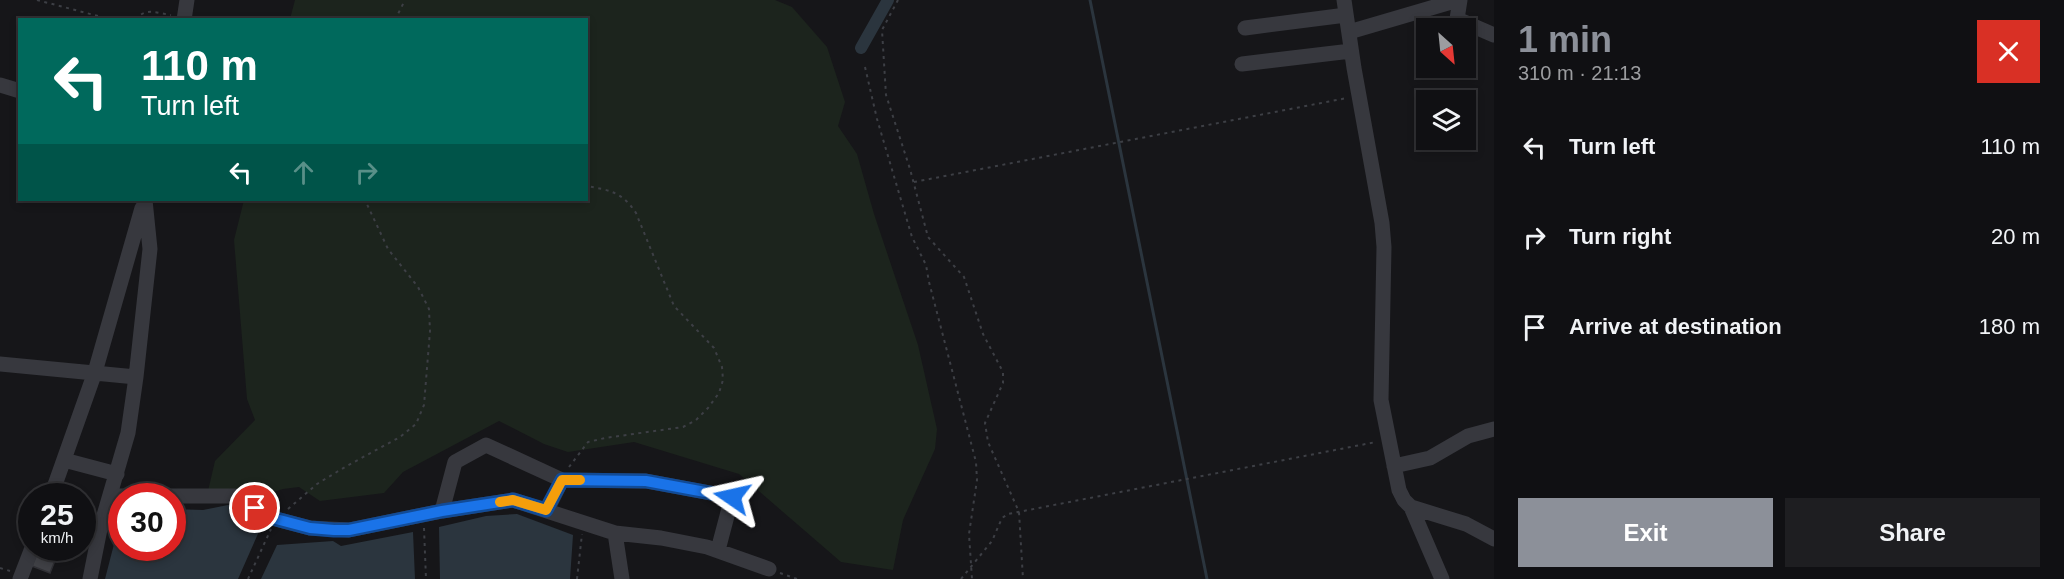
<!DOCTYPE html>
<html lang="en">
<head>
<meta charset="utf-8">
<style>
	body { margin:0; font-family:Helvetica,sans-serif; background:#1e1e21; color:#f1f3f6; height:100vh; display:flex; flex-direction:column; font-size:22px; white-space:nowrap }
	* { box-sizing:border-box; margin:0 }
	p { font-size:20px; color:#9c9da0 }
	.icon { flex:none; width:33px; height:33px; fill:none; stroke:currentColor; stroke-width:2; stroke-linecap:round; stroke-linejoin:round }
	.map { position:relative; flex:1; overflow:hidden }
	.sheet { display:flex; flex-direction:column; background:#101013; width:570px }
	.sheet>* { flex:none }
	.guide { position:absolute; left:18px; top:18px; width:570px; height:183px; border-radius:0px; box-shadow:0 3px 9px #0003,0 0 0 2px #303033; background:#00695c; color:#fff; overflow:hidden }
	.needle { width:39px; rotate:153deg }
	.controls { position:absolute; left:1416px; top:18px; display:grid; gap:12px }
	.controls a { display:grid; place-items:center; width:60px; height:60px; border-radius:0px; background:#101013; box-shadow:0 3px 9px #0003,0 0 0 2px #303033; font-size:30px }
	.speed { position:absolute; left:18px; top:483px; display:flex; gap:12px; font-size:30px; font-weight:700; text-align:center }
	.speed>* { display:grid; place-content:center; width:78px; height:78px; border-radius:50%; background:#101013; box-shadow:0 3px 9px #0003,0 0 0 2px #303033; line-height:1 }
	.speed small { font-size:15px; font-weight:400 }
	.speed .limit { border:9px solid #d22; background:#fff; color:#111 }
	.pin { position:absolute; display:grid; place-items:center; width:51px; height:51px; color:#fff; margin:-26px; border:3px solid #fff; border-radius:50%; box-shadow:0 2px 6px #0007 }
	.me { position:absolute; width:66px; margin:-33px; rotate:281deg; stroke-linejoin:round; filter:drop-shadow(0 0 4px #0008) }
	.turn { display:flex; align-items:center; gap:21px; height:126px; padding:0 24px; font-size:27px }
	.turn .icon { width:78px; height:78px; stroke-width:2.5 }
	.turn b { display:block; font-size:42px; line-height:51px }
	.lanes { display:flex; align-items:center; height:57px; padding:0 24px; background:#0003; justify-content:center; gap:30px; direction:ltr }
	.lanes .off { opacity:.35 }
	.round { display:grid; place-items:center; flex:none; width:63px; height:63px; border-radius:0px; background:#1e1e21 }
	.headline { display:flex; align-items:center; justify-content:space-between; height:102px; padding:0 24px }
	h1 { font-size:36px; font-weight:700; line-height:45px; color:#8c9099 }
	.action { display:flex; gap:12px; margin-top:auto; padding:12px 24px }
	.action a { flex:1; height:69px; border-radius:0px; background:#8c9099; color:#fff; font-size:24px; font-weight:700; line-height:69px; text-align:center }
	.action a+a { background:#1e1e21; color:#f1f3f6 }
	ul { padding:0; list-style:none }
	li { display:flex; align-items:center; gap:18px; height:90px; padding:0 24px }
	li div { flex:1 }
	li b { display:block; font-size:22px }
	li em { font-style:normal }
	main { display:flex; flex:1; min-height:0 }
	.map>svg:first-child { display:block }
</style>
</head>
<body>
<main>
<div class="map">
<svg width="1494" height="579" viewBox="0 0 1494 579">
	<rect width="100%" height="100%" fill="#161619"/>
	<!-- green -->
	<path fill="#1c241d" d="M 295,0 L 775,0 L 792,7 L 827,47 L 845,102 L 838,126 L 857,154 L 874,214 L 918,345 L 937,429 L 935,449 L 903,520 L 893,570 L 841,562 L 739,474 L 634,442 L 568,452 L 544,444 L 499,421 L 403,472 L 384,493 L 320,501 L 299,487 L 283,489 L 260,496 L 239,491 L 208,491 L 215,461 L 255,420 L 247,399 L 234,240 L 244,200 L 586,200 L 586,20 L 290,19 Z"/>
	<!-- water -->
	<path fill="#2b353e" d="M 233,504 L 257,519 L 261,527 L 238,579 L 105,579 L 121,517 L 122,548 L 172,548 L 173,509 L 203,510 Z
		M 517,514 L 573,535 L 570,579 L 440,579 L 439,527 L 486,516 Z
		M 413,532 L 415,579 L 261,579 L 277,545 L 333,541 L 341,546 Z"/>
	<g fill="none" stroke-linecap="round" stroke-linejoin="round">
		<!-- stream -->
		<path stroke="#2b353e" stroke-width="3" d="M 1090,0 L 1207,579"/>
		<!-- canal -->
		<path stroke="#2b353e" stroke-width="12" d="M 861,48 L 888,0"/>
	</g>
	<!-- building -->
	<path fill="#404146" stroke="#303035" stroke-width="1.5" d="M 39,548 L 60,548 L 50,573 L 32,566 Z"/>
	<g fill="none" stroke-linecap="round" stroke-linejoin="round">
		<!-- path -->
		<path stroke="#3d3f45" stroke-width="2" stroke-dasharray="3 4.5" stroke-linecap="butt" d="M 37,0 L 113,20
			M 898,0 L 882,30 L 886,95 L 910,169 L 928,237 L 964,277 L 983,334 L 1003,372 L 1003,383 L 985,423 L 988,442 L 1019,512 L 1023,579
			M 136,20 C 144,7 157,13 171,15
			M 395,20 L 405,0
			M 865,67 L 877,119 L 912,237 L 926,265 L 929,282 L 976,462 L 977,480 L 969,534 L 972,579
			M 914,182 L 1347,98
			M 569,467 L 588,442 L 605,438 L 683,427 L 696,420 L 708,408 L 719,393 L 723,380 L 722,367 L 714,348 L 674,306 L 636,213 C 622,192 610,190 586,186
			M 288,509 L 317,484 L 345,467 L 400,437 L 416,424 L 424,405 L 430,331 L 429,309 L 418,287 L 388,249 L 365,200
			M 424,528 L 426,579
			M 0,568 L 10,571
			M 780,573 L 797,579
			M 248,579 L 271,529
			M 577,579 L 582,534
			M 961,579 L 992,541 L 1002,518 L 1008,514 L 1376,442"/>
		<!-- minor -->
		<path stroke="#37383e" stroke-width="15" d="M 1344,0 L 1354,68 L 1382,223 L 1384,247 L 1381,400 L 1399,490 L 1404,500 L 1411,507 L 1466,524 L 1494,539
			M 1460,0 L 1457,19 L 1494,35
			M 184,20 L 187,0
			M 1245,28 L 1346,15
			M 1349,32 L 1458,0
			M 1242,64 L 1351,51
			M 0,85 L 20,91
			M 0,364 L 136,377
			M 64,460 L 117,474
			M 1394,466 L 1430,458 L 1468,436 L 1494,429
			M 51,496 L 95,372 L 142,208
			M 111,496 L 235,496 L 276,519 L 310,528 L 349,530 L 442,511 L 513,500 L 615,533 L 661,538 L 707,547 L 769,569
			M 1411,507 L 1442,579
			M 547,510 L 562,480
			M 442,511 L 455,462 L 486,445 L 562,480 L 646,481 L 732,497 L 718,550
			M 615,533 L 622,579
			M 20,579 L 32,548
			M 90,579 L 100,529 L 128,433 L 136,377 L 150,249 L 145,200"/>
	</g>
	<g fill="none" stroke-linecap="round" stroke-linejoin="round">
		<defs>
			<path id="route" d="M 255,508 L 276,519 L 310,528 L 334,530 L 349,530 L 442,511 L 513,500 L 546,510 L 562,480 L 646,481 L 732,497"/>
		</defs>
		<!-- route casing -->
		<use href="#route" stroke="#114b97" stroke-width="15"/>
		<!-- route -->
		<use href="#route" stroke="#1a73e8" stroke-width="10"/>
		<!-- slow -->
		<path stroke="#f59e0b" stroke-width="10" d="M 500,502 L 513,500 L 546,510 L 562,480 L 580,480"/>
	</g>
</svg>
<div class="controls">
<a><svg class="needle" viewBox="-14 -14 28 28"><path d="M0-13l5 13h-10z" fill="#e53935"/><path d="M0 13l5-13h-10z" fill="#9c9da0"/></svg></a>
<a><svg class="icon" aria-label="layers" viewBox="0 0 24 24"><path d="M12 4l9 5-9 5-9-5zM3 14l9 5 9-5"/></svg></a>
</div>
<div class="speed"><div>25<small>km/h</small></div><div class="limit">30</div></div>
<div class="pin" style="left:255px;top:508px;background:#d93025"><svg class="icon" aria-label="arrive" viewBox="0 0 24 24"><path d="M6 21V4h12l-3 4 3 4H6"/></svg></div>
<svg class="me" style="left:732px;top:497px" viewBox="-20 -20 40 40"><path d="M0-17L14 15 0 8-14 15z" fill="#1a73e8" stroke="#fff" stroke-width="4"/></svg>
<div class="guide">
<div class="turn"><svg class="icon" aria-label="left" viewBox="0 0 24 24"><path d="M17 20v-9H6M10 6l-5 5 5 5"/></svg><div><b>110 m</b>Turn left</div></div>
<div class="lanes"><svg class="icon" aria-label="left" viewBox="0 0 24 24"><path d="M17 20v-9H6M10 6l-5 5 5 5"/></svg><svg class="icon off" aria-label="ahead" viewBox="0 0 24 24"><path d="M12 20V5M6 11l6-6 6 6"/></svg><svg class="icon off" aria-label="right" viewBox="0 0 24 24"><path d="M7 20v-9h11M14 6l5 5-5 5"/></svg></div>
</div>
</div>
<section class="sheet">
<div class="headline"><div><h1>1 min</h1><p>310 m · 21:13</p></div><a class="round" style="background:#d93025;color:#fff"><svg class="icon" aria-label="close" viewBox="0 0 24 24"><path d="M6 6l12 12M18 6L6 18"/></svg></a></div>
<ul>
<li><svg class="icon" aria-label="left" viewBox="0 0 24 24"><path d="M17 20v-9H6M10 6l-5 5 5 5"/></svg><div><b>Turn left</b></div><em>110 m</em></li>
<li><svg class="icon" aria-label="right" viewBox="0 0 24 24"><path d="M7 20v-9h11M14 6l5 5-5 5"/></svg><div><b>Turn right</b></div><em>20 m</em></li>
<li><svg class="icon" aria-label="arrive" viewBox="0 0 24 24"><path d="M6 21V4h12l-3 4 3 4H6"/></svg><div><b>Arrive at destination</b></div><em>180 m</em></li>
</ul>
<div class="action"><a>Exit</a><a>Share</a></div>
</section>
</main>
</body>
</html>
